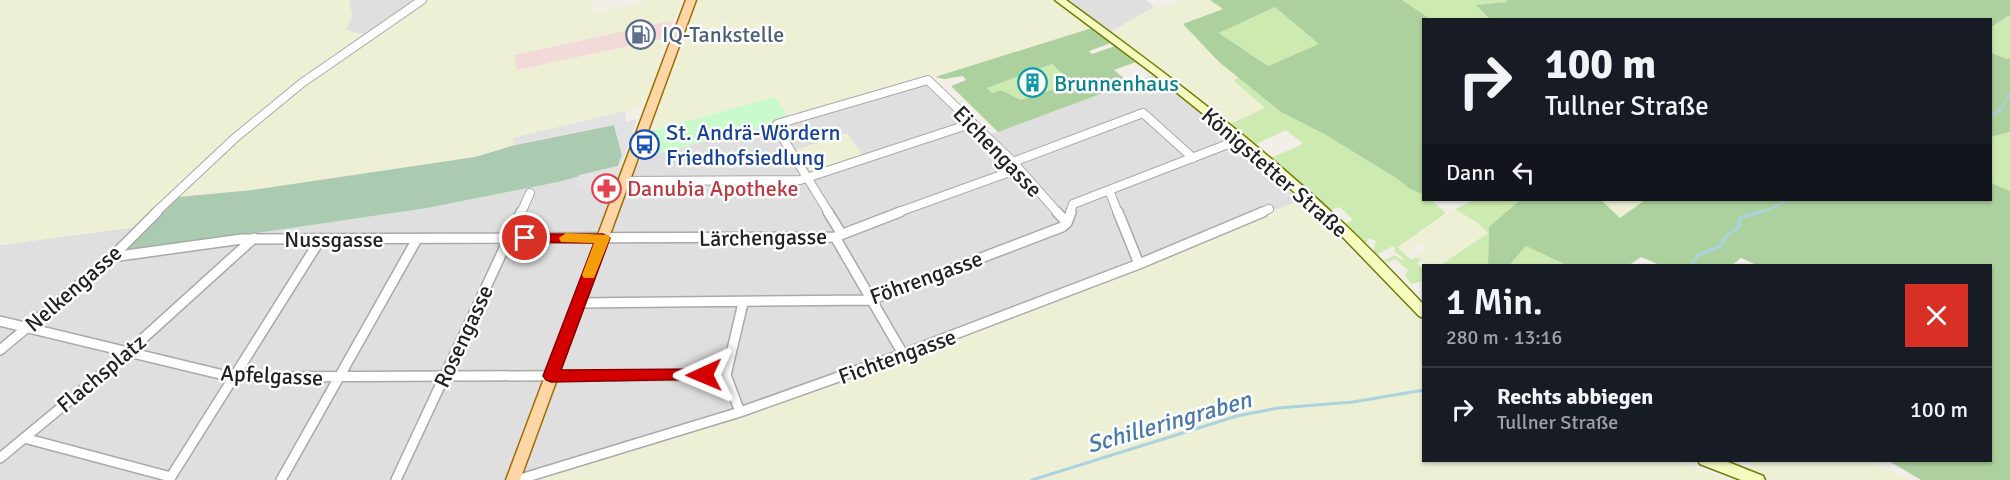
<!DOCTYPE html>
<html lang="de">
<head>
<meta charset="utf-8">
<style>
	body { margin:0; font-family:Signika,sans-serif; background:#20242c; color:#f1f3f6; height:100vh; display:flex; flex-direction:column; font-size:22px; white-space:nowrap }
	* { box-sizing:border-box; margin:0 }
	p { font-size:20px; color:#9ea1a6 }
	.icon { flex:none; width:33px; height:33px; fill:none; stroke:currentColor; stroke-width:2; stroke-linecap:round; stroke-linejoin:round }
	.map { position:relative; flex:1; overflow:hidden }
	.side { position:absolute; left:1422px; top:264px; width:570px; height:198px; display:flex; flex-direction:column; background:#171b24; border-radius:0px; box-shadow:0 2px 4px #0004 }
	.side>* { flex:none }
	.hud { position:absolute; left:1422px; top:18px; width:570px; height:183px; border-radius:0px; box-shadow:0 2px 4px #0004; background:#171b24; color:#f1f3f6; overflow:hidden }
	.pin { position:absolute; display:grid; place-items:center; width:51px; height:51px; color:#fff; margin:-26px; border:3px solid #fff; border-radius:50%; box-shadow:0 2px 6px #0007 }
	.me { position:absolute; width:66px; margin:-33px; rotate:269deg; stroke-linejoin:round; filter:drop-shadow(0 0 4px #0008) }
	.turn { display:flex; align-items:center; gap:21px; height:126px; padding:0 24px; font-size:27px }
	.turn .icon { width:78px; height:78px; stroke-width:2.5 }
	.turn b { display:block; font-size:42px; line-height:51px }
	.then { display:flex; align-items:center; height:57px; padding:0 24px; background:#0003; gap:12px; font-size:22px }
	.round { display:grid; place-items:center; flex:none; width:63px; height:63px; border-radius:0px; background:#20242c }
	.summary { display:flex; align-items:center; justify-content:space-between; height:102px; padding:0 24px }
	h1 { font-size:36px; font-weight:600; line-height:45px }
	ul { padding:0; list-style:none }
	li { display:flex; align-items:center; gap:18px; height:84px; padding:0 24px; border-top:2px solid #363941 }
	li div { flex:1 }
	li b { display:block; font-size:22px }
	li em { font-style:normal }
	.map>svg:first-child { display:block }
</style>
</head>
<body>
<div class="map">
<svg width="2010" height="480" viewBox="0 0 2010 480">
	<rect width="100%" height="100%" fill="#f2efe9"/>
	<!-- residential -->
	<path fill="#e0dfdf" d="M 349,0 L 422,0 L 369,36 L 346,30 L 352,16 Z
		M 1056,0 L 1146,0 L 1154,7 L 1109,33 L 1092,28 Z
		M 1155,74 L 1300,193 L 1298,201 L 943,344 L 735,418 L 528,480 L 0,480 L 0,245 L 151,225 L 123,253 L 427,208 L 558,182 L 618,166 L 621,168 L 637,165 L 643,157 L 753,129 L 771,129 L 770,123 L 788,117 L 921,78 L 932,78 L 991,134 Z"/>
	<!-- commercial -->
	<path fill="#f2dad9" d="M 674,20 L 666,38 L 516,71 L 514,55 Z"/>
	<!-- farmland -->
	<path fill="#eef0d5" d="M 0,0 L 349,0 L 352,16 L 346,30 L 369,36 L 422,0 L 590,0 L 595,13 L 650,0 L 681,0 L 674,20 L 514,55 L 517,70 L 666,38 L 659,58 L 677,52 L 696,0 L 1056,0 L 1092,28 L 932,78 L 921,78 L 788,117 L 775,97 L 648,131 L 660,95 L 646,97 L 641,107 L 513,138 L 515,145 L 475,157 L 253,190 L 178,197 L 151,225 L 0,245 Z
		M 1178,0 L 1210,0 L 1223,9 L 1183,24 L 1219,62 L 1239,78 L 1233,81 L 1266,108 L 1228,125 L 1109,33 L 1154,7 L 1167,6 Z
		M 847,133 L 864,157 L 812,173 L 796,150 Z
		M 1601,200 L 1645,200 L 1620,218 Z
		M 1298,201 L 1423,318 L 1424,460 L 1679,461 L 1729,480 L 528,480 L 735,418 L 943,344 Z
		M 1455,209 L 1478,223 L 1488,233 L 1439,265 L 1424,266 L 1423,269 L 1420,267 L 1425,263 L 1416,257 L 1428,247 L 1421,243 L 1410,251 L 1398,247 Z
		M 1753,461 L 1869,461 L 1911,480 L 1775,480 L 1748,469 Z"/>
	<!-- grass -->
	<path fill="#cdebb0" d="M 1402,0 L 1506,0 L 1508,2 L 1477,5 L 1491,19 L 1430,20 Z
		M 1275,7 L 1320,44 L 1268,66 L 1219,33 Z
		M 2010,16 L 2010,58 L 2007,59 L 1991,52 L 1990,27 Z
		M 1052,64 L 1069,80 L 1060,87 L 1021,100 L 1001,90 L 992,93 L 987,88 Z
		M 1239,78 L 1281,112 L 1326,135 L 1396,178 L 1410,189 L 1423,194 L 1424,200 L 1431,200 L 1446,213 L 1398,247 L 1411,260 L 1416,257 L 1421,260 L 1417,263 L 1423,269 L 1423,281 L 1411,284 L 1405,276 L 1408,270 L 1395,259 L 1388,262 L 1384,261 L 1394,255 L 1402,260 L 1404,259 L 1395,252 L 1395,248 L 1393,246 L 1376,255 L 1373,253 L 1376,241 L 1368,238 L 1366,247 L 1344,224 L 1353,220 L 1340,207 L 1330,210 L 1268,159 L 1303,144 L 1301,142 L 1286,130 L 1252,146 L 1228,125 L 1265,108 L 1233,80 Z
		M 2010,132 L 2010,191 L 1991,183 L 1990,137 Z
		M 1474,200 L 1520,200 L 1489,227 L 1488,265 L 1439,266 L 1488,233 L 1478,223 L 1455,209 Z
		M 1526,246 L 1566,265 L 1510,266 Z"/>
	<!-- forest -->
	<path fill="#add19e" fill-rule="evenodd" d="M 1210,0 L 1402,0 L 1430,19 L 1424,20 L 1423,194 L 1410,189 L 1396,178 L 1326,135 L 1281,112 L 1219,62 L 1183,24 L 1223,9 ZM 1275,7 L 1319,44 L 1268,66 L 1219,33 Z
		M 1506,0 L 2010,0 L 2010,15 L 1991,27 L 1990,20 L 1491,20 L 1476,5 L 1507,2 Z
		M 1092,28 L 1111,43 L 1089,51 L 1092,54 L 1115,46 L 1136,62 L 1114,70 L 1130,83 L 998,132 L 951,86 L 966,80 L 963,76 L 944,79 L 935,77 ZM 1052,64 L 1069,80 L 1060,87 L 1021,100 L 1001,90 L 992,93 L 987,88 Z
		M 1990,52 L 2007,59 L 2010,58 L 2010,132 L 1991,137 Z
		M 1991,183 L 2010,191 L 2010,480 L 1921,480 L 1889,461 L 1990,460 L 1990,266 L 1759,266 L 1741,258 L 1732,265 L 1660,265 L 1641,257 L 1629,265 L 1566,265 L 1526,246 L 1510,265 L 1488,265 L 1489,227 L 1520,200 L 1601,200 L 1620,218 L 1645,200 L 1990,200 Z"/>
	<!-- cemetery -->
	<path fill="#aacbaf" d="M 614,125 L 622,155 L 618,166 L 558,182 L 427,208 L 122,253 L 178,197 L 253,190 L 475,157 L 515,145 Z"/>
	<!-- park -->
	<path fill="#c8facc" d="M 775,97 L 788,117 L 771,123 L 771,129 L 753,129 L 643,157 L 651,131 Z"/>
	<!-- parking -->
	<path fill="#e2e2e2" d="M 625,111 L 626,122 L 637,119 L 616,180 L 574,191 L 579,175 L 618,166 L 622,155 L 614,125 L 515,145 L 512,138 Z"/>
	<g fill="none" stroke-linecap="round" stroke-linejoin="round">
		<!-- stream-far1 -->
		<path stroke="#aad3df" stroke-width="2" d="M 1990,116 L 2001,110 L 2010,94
			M 1754,213 L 1768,210 L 1788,200"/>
		<!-- stream -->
		<path stroke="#aad3df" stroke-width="3" d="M 1691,266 L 1698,255 L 1719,247 L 1727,235 L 1739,227 L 1740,218 L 1761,212
			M 1032,480 L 1237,416 L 1278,408 L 1353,402 L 1424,390"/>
		<defs>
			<path id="street-far1" d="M 1013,162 L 1143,113 L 1193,158
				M 623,181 L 800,180 L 973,123
				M 1109,190 L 1118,213
				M 155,213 L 235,138 L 302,83 L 422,0
				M 521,213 L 530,193
				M 829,213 L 776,127 L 777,124 L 928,80 L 1013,162 L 1058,213
				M 896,213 L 1018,169
				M 1070,213 L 1073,204 L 1241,139
				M 1260,213 L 1269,209"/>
			<path id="street" d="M 828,212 L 841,233
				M 1057,212 L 1067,223
				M 1118,212 L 1139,264
				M 835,237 L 903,354
				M 112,257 L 242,239 L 835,237 L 900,212
				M 578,303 L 871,300 L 1062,227 L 1067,223 L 1071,212
				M 0,321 L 232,377 L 726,375
				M 0,350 L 112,257 L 157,212
				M 740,412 L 726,375 L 743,303
				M 24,438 L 171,477
				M 0,458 L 127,353 L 254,238
				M 169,480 L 320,240
				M 281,480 L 417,239
				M 396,480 L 521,212
				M 517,480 L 740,412 L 903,354 L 1139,264 L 1263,212"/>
			<path id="secondary" d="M 1055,0 L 1066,0 C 1160,69 1255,140 1340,220 C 1369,247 1396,276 1424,305 L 1424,318 L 1419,316 L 1332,226 L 1237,141 L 1155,75 Z
				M 1698,460 L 1723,460 L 1763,476 L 1765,480 L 1741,480 L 1700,464 Z"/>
			<path id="primary" d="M 686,0 L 696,0 L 520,480 L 506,480 Z"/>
		</defs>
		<!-- street-far1 casing -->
		<use href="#street-far1" stroke="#a9a9a9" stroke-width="10"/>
		<!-- street casing -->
		<use href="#street" stroke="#a9a9a9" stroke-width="12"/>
		<!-- secondary casing -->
		<use href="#secondary" stroke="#707d05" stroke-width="3"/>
		<!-- primary casing -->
		<use href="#primary" stroke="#a06b00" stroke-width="3"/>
		<!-- street-far1 -->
		<use href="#street-far1" stroke="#fff" stroke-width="8"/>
		<!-- street -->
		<use href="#street" stroke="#fff" stroke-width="9"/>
		<!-- secondary -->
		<use href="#secondary" fill="#f7fabf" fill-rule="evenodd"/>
		<!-- primary -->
		<use href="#primary" fill="#fcd6a4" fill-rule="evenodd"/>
	</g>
	<!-- route -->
	<path fill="#d40000" stroke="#8a0000" stroke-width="1.5" d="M 525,234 L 603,234 L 610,238 L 561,370 L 704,369 L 710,370 L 712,375 L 710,379 L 551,382 L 546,380 L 543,376 L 594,243 L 520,242 L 518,238 Z"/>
	<!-- slow -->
	<path fill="#f59e0b" d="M 566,233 L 608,235 L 610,238 L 594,278 L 584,278 L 582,275 L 594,243 L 561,242 L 559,238 Z"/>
	<!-- icons -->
	<defs>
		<symbol id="fuel-ring" viewBox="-11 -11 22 22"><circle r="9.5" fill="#fff" stroke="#5c6f8a" stroke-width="1.5"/><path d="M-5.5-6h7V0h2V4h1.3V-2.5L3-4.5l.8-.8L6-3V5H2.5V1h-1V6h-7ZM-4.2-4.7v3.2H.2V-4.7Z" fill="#5c6f8a"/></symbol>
		<symbol id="building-ring" viewBox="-11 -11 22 22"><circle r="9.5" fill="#fff" stroke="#0f9aa8" stroke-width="1.5"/><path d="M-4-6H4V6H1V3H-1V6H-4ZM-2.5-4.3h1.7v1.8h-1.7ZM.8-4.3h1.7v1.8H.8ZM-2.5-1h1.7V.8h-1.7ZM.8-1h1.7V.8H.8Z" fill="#0f9aa8"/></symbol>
		<symbol id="bus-ring" viewBox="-11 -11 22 22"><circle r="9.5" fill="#fff" stroke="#1a4fb4" stroke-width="1.5"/><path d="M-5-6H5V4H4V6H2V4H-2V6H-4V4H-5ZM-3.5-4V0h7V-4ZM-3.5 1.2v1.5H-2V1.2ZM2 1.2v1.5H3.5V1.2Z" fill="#1a4fb4"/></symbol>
		<symbol id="pharmacy-ring" viewBox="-11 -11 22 22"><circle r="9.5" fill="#fff" stroke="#e0444e" stroke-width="1.5"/><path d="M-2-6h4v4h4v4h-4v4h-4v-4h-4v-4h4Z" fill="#e0444e"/></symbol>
	</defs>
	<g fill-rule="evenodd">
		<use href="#fuel-ring" x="624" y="18" width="33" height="33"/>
		<use href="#building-ring" x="1016" y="66" width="33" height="33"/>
		<use href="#bus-ring" x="628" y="128" width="33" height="33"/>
		<use href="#pharmacy-ring" x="590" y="172" width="33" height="33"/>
	</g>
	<g text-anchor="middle" stroke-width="5" stroke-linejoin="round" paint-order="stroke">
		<!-- service labels -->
		<g font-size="22" fill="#4e5e75" stroke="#fff" text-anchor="start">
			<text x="662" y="42">IQ-Tankstelle</text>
		</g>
		<!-- culture labels -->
		<g font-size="22" fill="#0d838f" stroke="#fff" text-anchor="start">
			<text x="1054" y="91">Brunnenhaus</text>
		</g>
		<!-- transit labels -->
		<g font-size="22" fill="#164399" stroke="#fff" text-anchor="start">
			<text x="666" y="140">St. Andrä-Wördern<tspan x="666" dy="25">Friedhofsiedlung</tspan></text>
		</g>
		<!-- street labels -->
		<g font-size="22" fill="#222" stroke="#fff">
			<text transform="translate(998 151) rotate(46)" y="8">Eichengasse</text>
			<text transform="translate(1275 172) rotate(41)" y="8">Königstetter Straße</text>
			<text transform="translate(763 237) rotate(-1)" y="8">Lärchengasse</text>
			<text x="334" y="247">Nussgasse</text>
			<text transform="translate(926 277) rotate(-20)" y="8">Föhrengasse</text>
			<text transform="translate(73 288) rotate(-41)" y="8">Nelkengasse</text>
			<text transform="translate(463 336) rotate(-65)" y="8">Rosengasse</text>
			<text transform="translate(897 356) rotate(-20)" y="8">Fichtengasse</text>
			<text transform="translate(101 373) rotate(-40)" y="8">Flachsplatz</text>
			<text transform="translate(272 375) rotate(3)" y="8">Apfelgasse</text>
		</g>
		<!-- health labels -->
		<g font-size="22" fill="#be3a42" stroke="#fff" text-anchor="start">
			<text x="627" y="196">Danubia Apotheke</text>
		</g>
		<!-- water labels -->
		<g font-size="24" font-style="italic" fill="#4a7aab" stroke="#fff">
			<text transform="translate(1169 422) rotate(-16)" y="8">Schilleringraben</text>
		</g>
	</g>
</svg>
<div class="pin" style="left:525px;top:238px;background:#d93025"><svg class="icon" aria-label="arrive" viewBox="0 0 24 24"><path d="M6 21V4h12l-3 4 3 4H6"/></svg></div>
<svg class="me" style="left:704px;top:375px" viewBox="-20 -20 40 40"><path d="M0-17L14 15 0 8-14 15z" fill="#d40000" stroke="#fff" stroke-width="4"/></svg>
<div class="hud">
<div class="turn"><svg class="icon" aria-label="right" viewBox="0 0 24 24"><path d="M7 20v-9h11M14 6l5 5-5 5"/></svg><div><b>100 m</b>Tullner Straße</div></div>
<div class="then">Dann<svg class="icon" aria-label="left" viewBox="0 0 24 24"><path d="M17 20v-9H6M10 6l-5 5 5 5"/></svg></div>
</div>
<section class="side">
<div class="summary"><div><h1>1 Min.</h1><p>280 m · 13:16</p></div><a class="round" style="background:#d93025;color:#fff"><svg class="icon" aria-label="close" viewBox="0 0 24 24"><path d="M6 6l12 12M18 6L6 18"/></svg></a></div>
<ul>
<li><svg class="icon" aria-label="right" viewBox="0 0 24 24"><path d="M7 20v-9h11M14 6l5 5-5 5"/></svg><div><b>Rechts abbiegen</b><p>Tullner Straße</p></div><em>100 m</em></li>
</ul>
</section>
</div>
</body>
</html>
